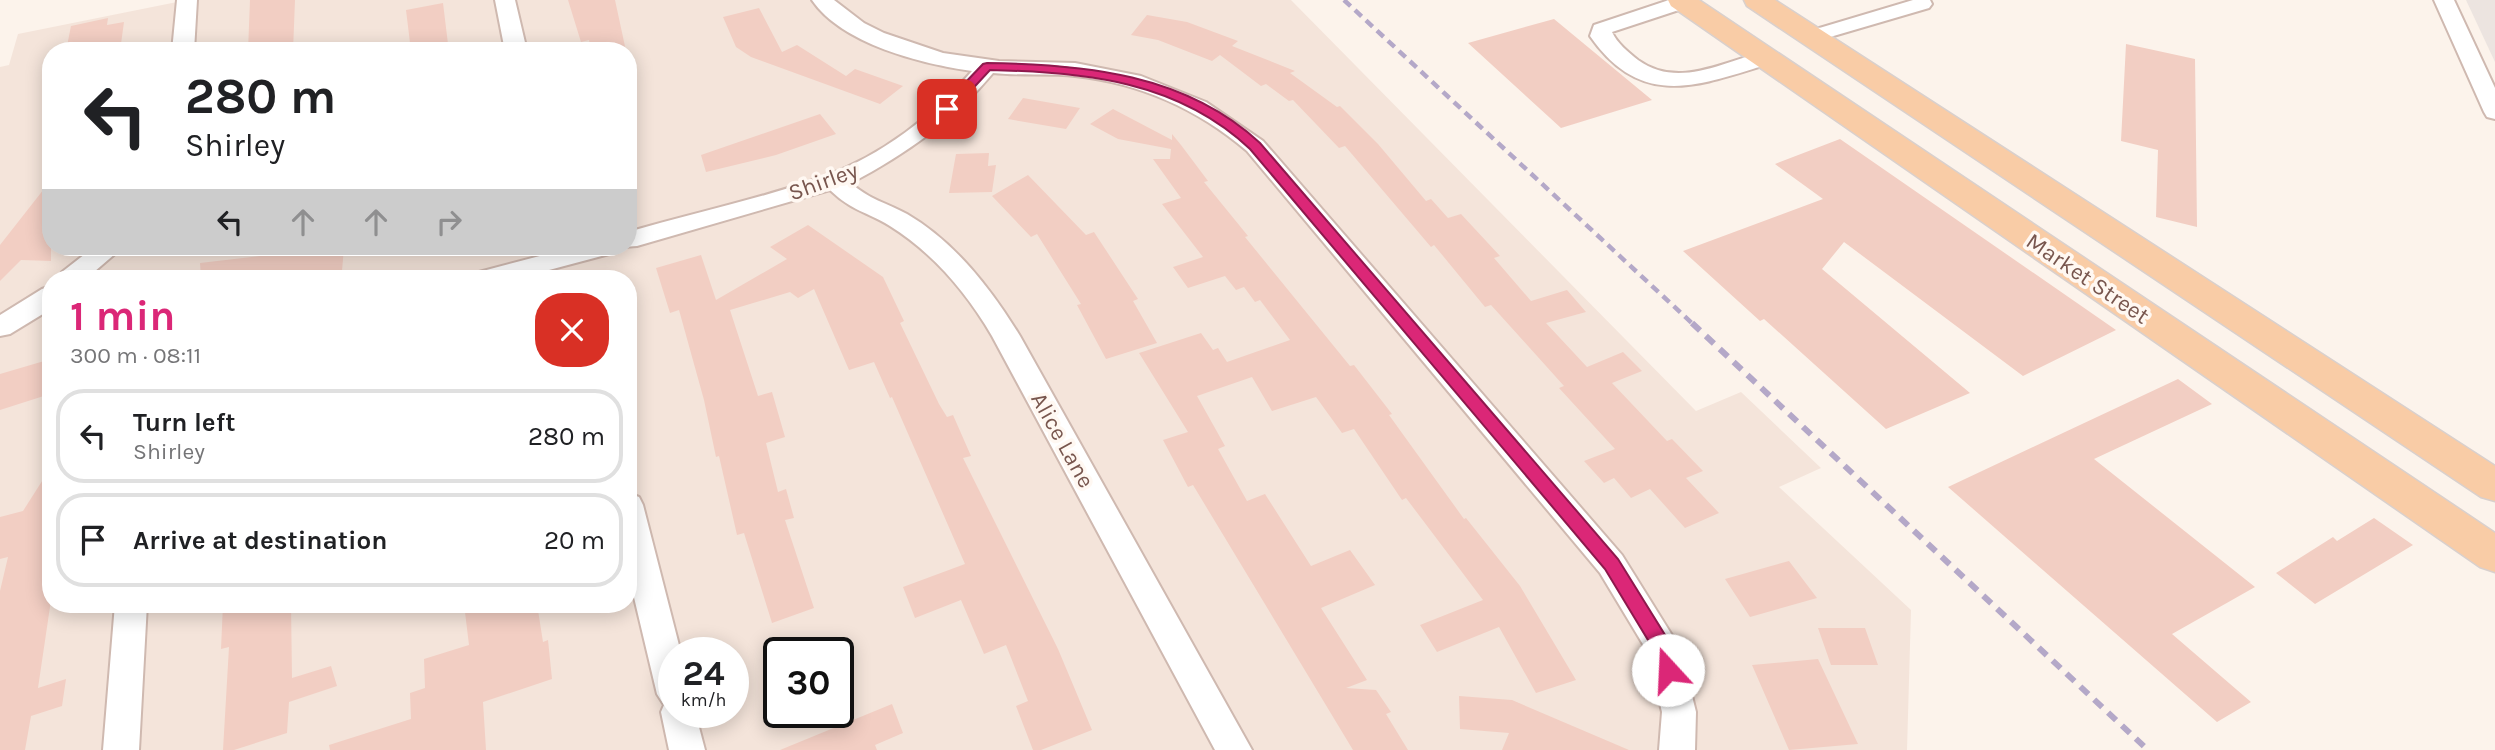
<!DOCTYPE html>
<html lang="en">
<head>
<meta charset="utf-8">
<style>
	body { margin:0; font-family:Karla,sans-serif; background:#f2f2f2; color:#202124; height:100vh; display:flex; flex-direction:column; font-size:26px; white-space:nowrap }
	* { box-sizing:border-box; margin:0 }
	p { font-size:23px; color:#757577 }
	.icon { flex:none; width:38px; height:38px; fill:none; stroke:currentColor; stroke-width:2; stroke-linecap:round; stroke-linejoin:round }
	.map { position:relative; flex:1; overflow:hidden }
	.drawer { position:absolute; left:42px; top:270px; width:595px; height:343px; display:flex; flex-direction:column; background:#fff; border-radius:28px; box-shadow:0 4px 18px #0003 }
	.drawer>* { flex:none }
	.top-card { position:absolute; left:42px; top:42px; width:595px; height:214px; border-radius:28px; box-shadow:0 4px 18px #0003; background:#fff; color:#202124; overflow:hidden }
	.speed { position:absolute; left:658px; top:637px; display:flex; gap:14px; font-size:35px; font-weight:700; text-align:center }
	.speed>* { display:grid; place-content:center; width:91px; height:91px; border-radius:50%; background:#fff; box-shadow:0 4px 18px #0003; line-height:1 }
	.speed small { font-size:18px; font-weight:400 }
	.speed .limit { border:4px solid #111; border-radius:10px; background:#fff; color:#111 }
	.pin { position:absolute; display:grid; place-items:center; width:60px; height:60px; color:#fff; margin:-30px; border-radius:14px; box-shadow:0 4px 10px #0006 }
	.me { position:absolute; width:77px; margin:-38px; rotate:340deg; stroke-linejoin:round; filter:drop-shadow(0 0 5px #0008) }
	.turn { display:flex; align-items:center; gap:24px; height:147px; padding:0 28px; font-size:32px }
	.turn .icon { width:91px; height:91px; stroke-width:2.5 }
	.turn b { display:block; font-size:49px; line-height:60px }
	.lanes { display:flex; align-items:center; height:66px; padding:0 28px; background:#0003; justify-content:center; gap:35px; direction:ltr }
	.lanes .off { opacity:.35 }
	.round { display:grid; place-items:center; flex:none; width:74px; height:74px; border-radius:28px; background:#f2f2f2 }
	.head { display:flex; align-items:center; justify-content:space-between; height:119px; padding:0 28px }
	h1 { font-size:42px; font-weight:700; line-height:52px; color:#db2777 }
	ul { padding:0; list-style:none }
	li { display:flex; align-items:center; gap:21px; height:94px; margin:0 14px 10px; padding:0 14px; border:4px solid #e0e0e0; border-radius:28px }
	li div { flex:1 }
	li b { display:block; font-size:26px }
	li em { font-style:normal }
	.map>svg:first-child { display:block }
</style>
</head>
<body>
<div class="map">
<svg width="2495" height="750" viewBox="0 0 2495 750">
	<rect width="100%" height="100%" fill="#fcf3eb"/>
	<!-- residential -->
	<path fill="#f4e4da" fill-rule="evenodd" d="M 187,0 L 1291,0 L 1696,411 L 1741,392 L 1821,468 L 1779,487 L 1911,610 L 1907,750 L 0,750 L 0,67 L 9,65 L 18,34 ZM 51,51 L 628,51 L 628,247 L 51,247 ZM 51,278 L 628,278 L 628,604 L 51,604 ZM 674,653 L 733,653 L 733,712 L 674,712 ZM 779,653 L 838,653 L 838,712 L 779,712 Z"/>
	<!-- industrial -->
	<path fill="#ece4e0" d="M 2466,0 L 2495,0 L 2495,62 Z"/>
	<!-- building -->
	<path fill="#f2cec3" d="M 250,0 L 295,0 L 293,51 L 248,51 Z
		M 568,0 L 615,0 L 626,51 L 591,51 L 589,40 L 581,42 Z
		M 443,3 L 448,44 L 411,51 L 406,10 Z
		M 759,8 L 782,52 L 797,45 L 846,76 L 855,69 L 903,86 L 880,104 L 751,57 L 736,47 L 723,17 Z
		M 1147,15 L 1187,22 L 1238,41 L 1232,46 L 1295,71 L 1290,73 L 1337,107 L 1340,106 L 1378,144 L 1426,201 L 1431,199 L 1448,218 L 1461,214 L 1500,256 L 1494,258 L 1531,301 L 1567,290 L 1586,312 L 1546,323 L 1587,367 L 1623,352 L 1642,371 L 1612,383 L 1667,441 L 1672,439 L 1703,471 L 1686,478 L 1719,513 L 1685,528 L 1650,489 L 1631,498 L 1614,478 L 1604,483 L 1584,461 L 1615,449 L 1559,388 L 1564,386 L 1491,305 L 1485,307 L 1434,245 L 1431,247 L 1345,146 L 1339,148 L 1293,100 L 1289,101 L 1266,84 L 1261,86 L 1220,55 L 1212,61 L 1158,40 L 1131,35 Z
		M 108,18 L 107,25 L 124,22 L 120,51 L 66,51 L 71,26 Z
		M 1554,19 L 1652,100 L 1561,128 L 1468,43 Z
		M 2126,44 L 2195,59 L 2197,227 L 2156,217 L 2158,150 L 2121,141 Z
		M 1023,98 L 1080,108 L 1066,129 L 1008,119 Z
		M 1113,109 L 1172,140 L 1172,134 L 1181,145 L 1208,181 L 1204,182 L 1248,236 L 1245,237 L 1350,366 L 1354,365 L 1392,414 L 1389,415 L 1464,519 L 1466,518 L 1520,586 L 1576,680 L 1536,693 L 1499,627 L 1437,652 L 1420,625 L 1483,600 L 1406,498 L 1402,500 L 1354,429 L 1342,433 L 1316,397 L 1272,411 L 1252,377 L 1197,396 L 1225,446 L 1218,449 L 1247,501 L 1265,494 L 1311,566 L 1350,550 L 1375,585 L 1321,608 L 1367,680 L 1346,688 L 1376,690 L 1391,712 L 1386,714 L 1408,750 L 1353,750 L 1193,485 L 1188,487 L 1163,440 L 1188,432 L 1139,353 L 1201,333 L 1213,350 L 1218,348 L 1227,362 L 1290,340 L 1260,300 L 1255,302 L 1244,287 L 1236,290 L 1225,276 L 1188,288 L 1173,267 L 1203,257 L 1162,204 L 1181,198 L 1153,159 L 1170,159 L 1171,149 L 1118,139 L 1090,124 Z
		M 820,114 L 836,134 L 776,155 L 706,172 L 701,155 Z
		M 1840,139 L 2116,330 L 2023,376 L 1844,242 L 1822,269 L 1970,393 L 1886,429 L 1764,319 L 1760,321 L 1683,251 L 1823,199 L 1775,164 Z
		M 989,153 L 988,166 L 996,165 L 992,192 L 949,193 L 956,154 Z
		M 1028,175 L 1086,235 L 1094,232 L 1138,299 L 1133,301 L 1157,343 L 1106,359 L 1077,305 L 1081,304 L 1037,234 L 1031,237 L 992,196 Z
		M 51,180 L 51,261 L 21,260 L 0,281 L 0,245 Z
		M 808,225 L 883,277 L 904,321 L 900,323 L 939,404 L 947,417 L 953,415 L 971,456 L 963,458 L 1058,649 L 1092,730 L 1041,750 L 1033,750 L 1016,706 L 1028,701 L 1006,645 L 984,654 L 961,600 L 915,618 L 903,587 L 965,564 L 892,397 L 890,398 L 874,362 L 849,370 L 814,289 L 798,298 L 790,292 L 730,310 L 758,396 L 772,392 L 785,437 L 766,443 L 778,492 L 786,489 L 794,518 L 785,520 L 814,608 L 772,623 L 744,533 L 737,535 L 719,456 L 716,457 L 704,400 L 679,310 L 670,313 L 656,268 L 701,255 L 716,300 L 787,259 L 770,247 Z
		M 303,247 L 344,247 L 342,271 L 308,278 L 201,278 L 200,263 L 285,253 Z
		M 51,359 L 50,394 L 0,410 L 0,374 Z
		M 2178,379 L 2212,404 L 2094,459 L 2255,587 L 2172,634 L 2251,702 L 2217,722 L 1948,487 Z
		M 51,467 L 51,600 L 38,688 L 66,679 L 62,706 L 31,716 L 25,750 L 0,750 L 0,591 L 8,557 L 0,559 L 0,517 L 23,511 Z
		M 2374,518 L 2413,545 L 2315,604 L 2276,573 L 2333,537 L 2337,541 Z
		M 1789,561 L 1817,598 L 1750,617 L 1725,579 Z
		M 223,604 L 291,604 L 292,678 L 331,666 L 337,686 L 289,702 L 287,733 L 234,750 L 223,750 L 229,647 L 221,649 Z
		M 464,604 L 537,604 L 543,642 L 548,640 L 552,679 L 483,702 L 486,750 L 330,750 L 329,745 L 411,719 L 410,693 L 425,688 L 424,659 L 469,645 Z
		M 1818,628 L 1865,628 L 1878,665 L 1831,665 Z
		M 1818,659 L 1858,744 L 1789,750 L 1752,665 Z
		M 1459,696 L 1512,700 L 1629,750 L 1502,750 L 1509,733 L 1460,729 Z
		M 892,704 L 903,733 L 875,745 L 877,750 L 780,750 Z"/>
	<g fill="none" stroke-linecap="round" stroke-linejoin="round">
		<defs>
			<path id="minor" d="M 177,0 L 197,0 L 194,51 L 172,51 Z
				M 495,0 L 515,0 L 527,51 L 505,51 Z
				M 812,0 L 834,0 L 864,23 L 884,33 L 943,53 L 999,61 L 1075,63 L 1141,76 L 1206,102 L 1263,141 L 1622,555 L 1680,648 L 1696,712 L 1695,750 L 1659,750 L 1662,712 L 1647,651 L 1600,573 L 1247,151 C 1198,109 1139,83 1075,76 C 1048,73 1021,76 993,73 C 953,121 906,154 851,183 C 868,199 887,203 907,214 C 955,242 991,289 1020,336 L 1252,750 L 1215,750 L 992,336 C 967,293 933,253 890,226 C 866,211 853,212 830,190 L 637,246 L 623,247 L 628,247 L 628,232 C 693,213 761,199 825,176 C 881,156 934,115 972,71 C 922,64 842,44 812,0 Z
				M 1669,0 L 1694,2 L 1691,6 L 1612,32 C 1617,43 1628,52 1638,60 C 1678,89 1722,62 1764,52 L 1772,53 L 1775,58 L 1772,63 C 1700,85 1642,111 1590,36 L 1594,25 Z
				M 1913,0 L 1930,0 L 1932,4 L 1929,8 L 1813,42 L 1806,40 L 1802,36 L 1806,32 Z
				M 2434,0 L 2454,0 L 2495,88 L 2495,119 L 2487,117 L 2484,112 Z
				M 94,247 L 123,247 L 87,278 L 58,278 L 62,272 Z
				M 574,247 L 617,247 L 613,253 L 519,278 L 475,278 L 479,272 Z
				M 51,286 L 51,309 L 10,334 L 0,336 L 0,315 L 42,289 Z
				M 628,493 L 639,497 L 643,505 L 681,653 L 674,653 L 674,712 L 695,712 L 705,750 L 669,750 L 661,712 L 664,705 L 657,694 L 628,572 Z
				M 115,604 L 147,604 L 139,750 L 103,750 Z"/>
			<path id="major" d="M 1668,0 L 1699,0 L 2495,533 L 2495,572 L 2480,567 L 1671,6 Z
				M 1744,0 L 1775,0 L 2495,466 L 2495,501 L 2481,497 L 1747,6 Z"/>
		</defs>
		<!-- minor casing -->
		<use href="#minor" stroke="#cfb9b0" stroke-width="4"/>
		<!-- major casing -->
		<use href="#major" stroke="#d9d0cd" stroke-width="3"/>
		<!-- minor -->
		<use href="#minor" fill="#fff" fill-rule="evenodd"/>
		<!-- major -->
		<use href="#major" fill="#f9cca6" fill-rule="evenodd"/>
		<!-- rail-far1 -->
		<path stroke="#b4a8c8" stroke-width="4.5" stroke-dasharray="9 6" stroke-linecap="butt" d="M 1344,0 L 1694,325"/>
		<!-- rail -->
		<path stroke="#b4a8c8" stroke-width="6" stroke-dasharray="11 8" stroke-linecap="butt" d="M 1692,323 L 2148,750"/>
	</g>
	<!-- route -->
	<path fill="#db2777" stroke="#8e194d" stroke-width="2" d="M 987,63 C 1084,64 1186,74 1260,143 L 1618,559 L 1670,643 L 1678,670 L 1675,675 L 1668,678 L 1662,675 L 1654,650 L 1605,569 L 1250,149 C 1178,81 1085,72 990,70 L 952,111 L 943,111 L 943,106 L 983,64 Z"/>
	<g text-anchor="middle" stroke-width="7" stroke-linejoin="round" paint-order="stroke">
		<!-- street labels -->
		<g font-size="23" fill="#78564e" stroke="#fff8f2">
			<text transform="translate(823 181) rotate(-20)" y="8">Shirley</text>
			<text transform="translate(2088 278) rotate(34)" y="8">Market Street</text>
			<text transform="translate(1063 440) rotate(61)" y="8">Alice Lane</text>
		</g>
	</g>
</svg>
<div class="speed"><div>24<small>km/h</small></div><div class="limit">30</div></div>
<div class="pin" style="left:947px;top:109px;background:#d93025"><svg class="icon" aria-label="arrive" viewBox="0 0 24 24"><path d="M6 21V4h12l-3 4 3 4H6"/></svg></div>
<svg class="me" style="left:1668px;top:670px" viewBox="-20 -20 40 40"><circle r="19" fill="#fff"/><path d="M0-13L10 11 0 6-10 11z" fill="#db2777"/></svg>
<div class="top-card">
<div class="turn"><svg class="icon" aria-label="left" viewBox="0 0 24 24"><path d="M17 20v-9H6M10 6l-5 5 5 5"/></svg><div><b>280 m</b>Shirley</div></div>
<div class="lanes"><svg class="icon" aria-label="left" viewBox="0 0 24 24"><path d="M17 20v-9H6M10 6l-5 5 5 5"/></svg><svg class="icon off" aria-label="ahead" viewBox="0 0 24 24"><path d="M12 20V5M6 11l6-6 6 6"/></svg><svg class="icon off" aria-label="ahead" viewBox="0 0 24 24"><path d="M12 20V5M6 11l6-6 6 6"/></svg><svg class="icon off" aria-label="right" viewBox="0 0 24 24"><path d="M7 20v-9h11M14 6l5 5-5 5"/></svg></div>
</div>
<section class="drawer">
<div class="head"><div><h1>1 min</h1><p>300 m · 08:11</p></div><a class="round" style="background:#d93025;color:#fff"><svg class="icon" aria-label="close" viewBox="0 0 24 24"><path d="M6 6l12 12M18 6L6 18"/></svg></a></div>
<ul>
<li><svg class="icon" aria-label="left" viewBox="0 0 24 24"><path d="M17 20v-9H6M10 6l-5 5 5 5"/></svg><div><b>Turn left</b><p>Shirley</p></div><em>280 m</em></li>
<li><svg class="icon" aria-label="arrive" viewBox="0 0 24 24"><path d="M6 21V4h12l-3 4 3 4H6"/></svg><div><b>Arrive at destination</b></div><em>20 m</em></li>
</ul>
</section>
</div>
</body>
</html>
